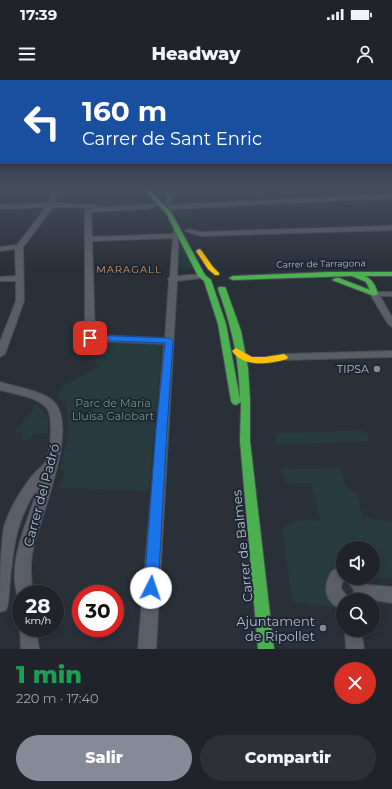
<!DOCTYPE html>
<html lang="es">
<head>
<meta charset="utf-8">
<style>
	body { margin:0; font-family:Montserrat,sans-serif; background:#2d3036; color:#f1f3f6; height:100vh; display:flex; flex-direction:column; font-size:15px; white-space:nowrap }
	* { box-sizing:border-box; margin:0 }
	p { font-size:13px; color:#a2a4a8 }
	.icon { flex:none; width:22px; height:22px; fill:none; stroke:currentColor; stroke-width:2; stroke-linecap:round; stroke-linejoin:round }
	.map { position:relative; height:569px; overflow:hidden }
	.side { display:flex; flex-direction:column; background:#20242a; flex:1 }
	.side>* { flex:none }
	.top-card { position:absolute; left:0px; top:0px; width:392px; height:84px; box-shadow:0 2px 6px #0003,0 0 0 1px #3d4147; background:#1a4fa0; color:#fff; overflow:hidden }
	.tools { position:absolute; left:336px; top:461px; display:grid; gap:8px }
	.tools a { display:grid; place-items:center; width:44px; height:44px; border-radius:50%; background:#20242a; box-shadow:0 2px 6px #0003,0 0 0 1px #3d4147; font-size:20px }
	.speed { position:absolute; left:12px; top:505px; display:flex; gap:8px; font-size:20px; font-weight:700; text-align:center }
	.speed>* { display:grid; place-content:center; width:52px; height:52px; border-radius:50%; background:#20242a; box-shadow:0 2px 6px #0003,0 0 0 1px #3d4147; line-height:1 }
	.speed small { font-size:10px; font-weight:400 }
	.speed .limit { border:6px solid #d22; background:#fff; color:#111 }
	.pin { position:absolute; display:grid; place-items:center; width:34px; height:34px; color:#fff; margin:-17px; border-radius:8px; box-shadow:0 2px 6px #0006 }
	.me { position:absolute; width:44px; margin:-22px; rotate:4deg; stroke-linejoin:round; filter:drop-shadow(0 0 3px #0008) }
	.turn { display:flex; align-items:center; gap:14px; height:84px; padding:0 16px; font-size:18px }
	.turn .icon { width:52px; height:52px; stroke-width:2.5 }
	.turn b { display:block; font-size:28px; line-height:34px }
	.round { display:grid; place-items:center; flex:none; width:42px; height:42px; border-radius:21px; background:#2d3036 }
	.headline { display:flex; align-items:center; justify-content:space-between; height:68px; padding:0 16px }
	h1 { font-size:24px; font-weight:800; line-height:30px; color:#1e9e55 }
	.action { display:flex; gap:8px; margin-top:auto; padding:8px 16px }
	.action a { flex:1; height:46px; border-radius:24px; background:#848b96; color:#fff; font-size:16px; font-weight:800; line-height:46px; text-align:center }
	.action a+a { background:#2d3036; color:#f1f3f6 }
	.status { display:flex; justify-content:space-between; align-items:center; height:28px; padding:0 20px; background:#20242a; direction:ltr }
	.status svg { height:11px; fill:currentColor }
	header { display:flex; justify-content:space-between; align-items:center; height:52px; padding:0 16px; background:#20242a; font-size:18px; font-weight:800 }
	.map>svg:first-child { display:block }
</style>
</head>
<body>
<div class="status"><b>17:39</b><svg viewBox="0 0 49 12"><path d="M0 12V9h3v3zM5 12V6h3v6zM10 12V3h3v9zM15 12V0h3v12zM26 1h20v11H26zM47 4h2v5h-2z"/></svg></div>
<header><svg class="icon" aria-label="menu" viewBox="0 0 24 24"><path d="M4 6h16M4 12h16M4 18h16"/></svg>Headway<svg class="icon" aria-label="person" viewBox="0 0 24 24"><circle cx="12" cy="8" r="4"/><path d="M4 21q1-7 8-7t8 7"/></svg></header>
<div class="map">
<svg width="392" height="569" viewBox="0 0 392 569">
	<rect width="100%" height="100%" fill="#2a3038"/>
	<!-- green -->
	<path fill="#273a3e" d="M 182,165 L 194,188 L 177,189 L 179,166 Z
		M 83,262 L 162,263 L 149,411 L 59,408 L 64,391 L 60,389 C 66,369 72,342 65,321 L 57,318 L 62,306 L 99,286 Z
		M 37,324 C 46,333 50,340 48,353 L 32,355 L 31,359 L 21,360 L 23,358 L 21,357 L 23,353 L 15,351 Z
		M 365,350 L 370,361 L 277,365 L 274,353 Z
		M 340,388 L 347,409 L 357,412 L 363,437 L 392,442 L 392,498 L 363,499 L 362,498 L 373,498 L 373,468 L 343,468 L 343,488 L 333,493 L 343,529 L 292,521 L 282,448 L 293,441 L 320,440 L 311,403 L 285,404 L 282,389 Z"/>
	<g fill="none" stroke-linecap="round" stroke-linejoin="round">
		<defs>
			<path id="street" d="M 50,109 L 56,109 L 57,115 L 54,123 L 97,125 L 98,126 L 95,128 L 155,124 L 155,126 L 147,129 L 91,132 L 92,157 L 173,154 L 175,147 L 179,147 L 177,196 L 202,194 L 206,196 L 202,198 L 177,201 L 156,569 L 138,569 L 164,264 L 90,261 L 85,258 L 85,130 L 95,128 L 53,127 L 23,167 L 24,221 L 5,274 L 0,277 L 0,262 L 16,221 L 16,201 L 0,201 L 0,197 L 16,196 L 15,169 L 0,171 L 0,167 L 17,165 L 46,127 L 0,129 L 0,125 L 49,123 L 51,115 ZM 173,158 L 170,197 L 168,199 L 169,201 L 165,258 L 95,255 L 92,161 Z
				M 170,109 L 176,109 L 172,113 L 173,119 L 170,124 L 168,125 L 165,123 L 167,119 L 166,112 Z
				M 392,114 L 392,118 L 171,129 L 168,127 L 171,125 Z
				M 392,146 L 392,150 L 201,156 L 185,151 L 188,149 L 201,152 Z
				M 371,212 L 392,212 L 392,216 L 380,216 L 392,237 L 392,247 L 388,244 L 370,214 Z
				M 392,271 L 392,277 L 284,280 L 279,277 L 284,274 Z
				M 0,302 C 15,307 44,311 54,322 C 80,349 38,440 32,474 C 30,488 31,501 33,514 L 21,514 L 21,520 L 19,520 C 5,484 28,442 38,408 C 12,443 12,483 8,524 L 6,530 L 0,532 C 0,506 0,471 4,447 C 10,428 20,411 32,396 C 36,391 41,388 45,383 C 51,373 54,335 46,327 C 35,316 14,314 0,310 Z
				M 343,486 L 343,498 L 364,498 L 368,505 L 392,507 L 392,523 L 373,520 L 353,520 L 354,510 L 347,500 L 342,502 L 341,509 L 350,520 L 343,520 L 343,530 C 324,522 322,507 332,491 Z
				M 21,545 L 21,548 L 36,548 L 39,569 L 21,569 L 20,548 Z
				M 345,550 L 361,550 L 364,569 L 346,569 Z"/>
			<path id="fast" d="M 143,109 L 148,109 L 171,132 L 205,195 L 211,200 L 226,244 L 240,319 C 239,278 232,248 218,209 L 219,207 L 225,207 L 226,209 L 241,251 L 248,288 L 250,319 L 250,361 L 274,569 L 258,569 L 240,361 L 241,322 L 236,325 L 233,324 L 231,321 L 218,244 L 204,201 L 198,196 L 166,133 Z
				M 329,192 L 392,192 L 392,196 L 365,196 C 373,200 376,206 378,214 L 374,216 L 332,200 L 336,198 L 339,198 L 370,210 L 366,202 L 352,196 L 233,200 L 229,198 L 233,196 Z"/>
			<path id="slow" d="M 199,169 L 201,170 L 213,187 L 219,193 L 219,195 L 215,195 L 208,189 L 196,171 Z
				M 236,268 L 252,277 L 265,277 L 284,274 L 288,277 L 287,279 C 269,284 244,288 232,271 Z"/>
		</defs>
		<!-- street casing -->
		<use href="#street" stroke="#484c55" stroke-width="2"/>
		<!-- fast casing -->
		<use href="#fast" stroke="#484c55" stroke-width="2"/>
		<!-- slow casing -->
		<use href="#slow" stroke="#484c55" stroke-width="2"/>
		<!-- street -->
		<use href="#street" fill="#5a5e66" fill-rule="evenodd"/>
		<!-- fast -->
		<use href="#fast" fill="#4caf50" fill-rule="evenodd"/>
		<!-- slow -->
		<use href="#slow" fill="#ffc107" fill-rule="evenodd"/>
	</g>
	<!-- sky -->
	<linearGradient id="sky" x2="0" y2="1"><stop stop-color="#171a1f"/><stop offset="0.58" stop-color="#444e5e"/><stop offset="1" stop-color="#444e5e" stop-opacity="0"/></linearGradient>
	<rect width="392" height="188" fill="url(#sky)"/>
	<!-- route -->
	<path fill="#1a73e8" stroke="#114b97" d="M 90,255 L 169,258 L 173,261 L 167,349 L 158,508 L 156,513 L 151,515 L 146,513 L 144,508 L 156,349 L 165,263 L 87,260 L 86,258 Z"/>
	<!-- markers -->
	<g fill="#848b96" stroke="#1d2633" stroke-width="1.5">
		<circle cx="377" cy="289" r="4"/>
		<circle cx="323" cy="548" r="4"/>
	</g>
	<g text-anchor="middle" stroke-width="4" stroke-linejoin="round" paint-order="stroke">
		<!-- far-street labels -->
		<g font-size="9" fill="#b4bcc9" stroke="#1d2633">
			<text transform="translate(321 184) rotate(-1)" y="3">Carrer de Tarragona</text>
		</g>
		<!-- far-neighbourhood labels -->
		<g font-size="10" letter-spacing="1" fill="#d59563" stroke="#1d2633">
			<text x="129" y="193">MARAGALL</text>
		</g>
		<!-- poi labels -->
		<g font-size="11" fill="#b4bcc9" stroke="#1d2633" text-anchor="end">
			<text x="369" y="293">TIPSA</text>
		</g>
		<!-- park labels -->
		<g font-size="11" fill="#6b9a76" stroke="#1d2633">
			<text x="113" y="327">Parc de Maria<tspan x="113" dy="13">Lluïsa Galobart</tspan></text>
		</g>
		<!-- near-street labels -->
		<g font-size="13" fill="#b4bcc9" stroke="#1d2633">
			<text transform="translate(41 415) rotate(-75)" y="5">Carrer del Padró</text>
			<text transform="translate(242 466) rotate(-96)" y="5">Carrer de Balmes</text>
		</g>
		<!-- near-poi labels -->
		<g font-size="13" fill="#b4bcc9" stroke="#1d2633" text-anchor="end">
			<text x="315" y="546">Ajuntament<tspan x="315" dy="15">de Ripollet</tspan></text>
		</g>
	</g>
</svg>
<div class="tools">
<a><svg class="icon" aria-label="sound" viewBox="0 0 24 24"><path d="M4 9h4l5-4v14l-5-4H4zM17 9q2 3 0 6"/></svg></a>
<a><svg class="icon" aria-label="search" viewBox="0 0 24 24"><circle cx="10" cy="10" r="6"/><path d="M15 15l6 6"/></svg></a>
</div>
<div class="speed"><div>28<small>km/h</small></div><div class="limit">30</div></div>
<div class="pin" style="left:90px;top:258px;background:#d93025"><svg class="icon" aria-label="arrive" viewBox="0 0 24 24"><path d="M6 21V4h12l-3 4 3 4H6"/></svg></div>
<svg class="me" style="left:151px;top:508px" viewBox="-20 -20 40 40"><circle r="19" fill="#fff"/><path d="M0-13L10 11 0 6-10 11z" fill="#1a73e8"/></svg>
<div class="top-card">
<div class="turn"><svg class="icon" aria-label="left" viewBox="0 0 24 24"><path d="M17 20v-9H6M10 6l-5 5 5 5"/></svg><div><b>160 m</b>Carrer de Sant Enric</div></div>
</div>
</div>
<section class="side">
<div class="headline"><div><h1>1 min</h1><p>220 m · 17:40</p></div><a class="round" style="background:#d93025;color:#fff"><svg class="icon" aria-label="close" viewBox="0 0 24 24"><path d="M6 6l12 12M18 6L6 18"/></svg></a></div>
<div class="action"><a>Salir</a><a>Compartir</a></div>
</section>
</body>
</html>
